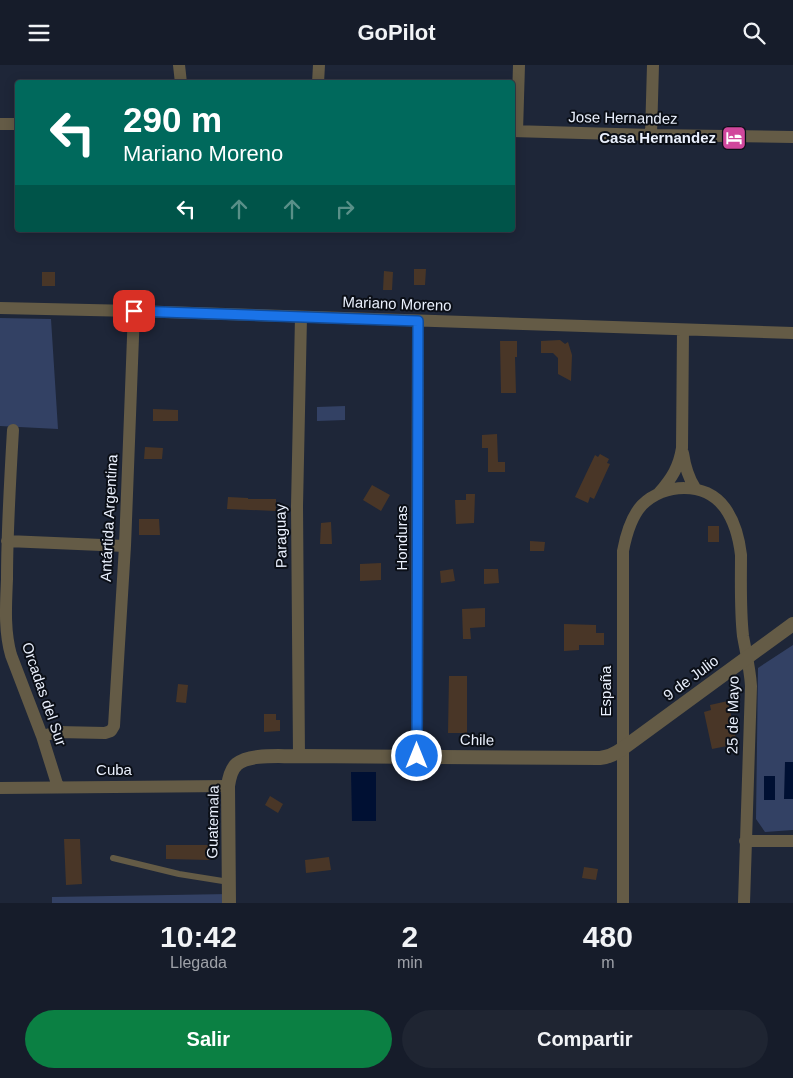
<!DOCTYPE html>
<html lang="es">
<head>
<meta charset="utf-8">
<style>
	body { margin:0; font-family:Arial,sans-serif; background:#1f2532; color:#f1f3f6; height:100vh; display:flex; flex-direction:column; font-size:19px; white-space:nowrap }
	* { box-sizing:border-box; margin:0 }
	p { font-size:16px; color:#9ea1a8 }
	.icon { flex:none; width:28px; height:28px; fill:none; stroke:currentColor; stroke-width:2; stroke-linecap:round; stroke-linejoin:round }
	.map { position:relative; height:838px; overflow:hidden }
	.side { display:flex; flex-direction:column; background:#161c2a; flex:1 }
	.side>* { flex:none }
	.hud { position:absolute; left:15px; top:15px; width:500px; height:152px; border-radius:5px; box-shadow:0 2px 12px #0003,0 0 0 1px #353a47; background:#00695c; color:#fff; overflow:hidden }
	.pin { position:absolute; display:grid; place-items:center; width:42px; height:42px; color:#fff; margin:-21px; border-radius:10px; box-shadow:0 2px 8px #0006 }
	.me { position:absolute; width:55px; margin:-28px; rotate:0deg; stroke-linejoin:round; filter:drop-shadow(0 0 4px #0008) }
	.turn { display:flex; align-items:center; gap:18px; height:105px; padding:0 25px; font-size:22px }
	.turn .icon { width:65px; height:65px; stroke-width:2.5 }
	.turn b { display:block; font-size:35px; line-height:42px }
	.lanes { display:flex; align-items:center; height:48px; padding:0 25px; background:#0003; justify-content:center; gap:25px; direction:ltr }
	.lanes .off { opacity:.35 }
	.eta { display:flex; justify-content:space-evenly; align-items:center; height:85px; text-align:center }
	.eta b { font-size:30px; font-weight:800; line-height:35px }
	.action { display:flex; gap:10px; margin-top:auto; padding:10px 25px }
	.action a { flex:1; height:58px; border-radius:30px; background:#0b8043; color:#fff; font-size:20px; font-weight:800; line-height:58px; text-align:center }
	.action a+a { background:#1f2532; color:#f1f3f6 }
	header { display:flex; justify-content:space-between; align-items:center; height:65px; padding:0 25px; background:#161c2a; font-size:22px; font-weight:800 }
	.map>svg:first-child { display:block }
</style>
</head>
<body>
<header><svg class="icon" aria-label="menu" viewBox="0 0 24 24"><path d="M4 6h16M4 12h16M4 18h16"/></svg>GoPilot<svg class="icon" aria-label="search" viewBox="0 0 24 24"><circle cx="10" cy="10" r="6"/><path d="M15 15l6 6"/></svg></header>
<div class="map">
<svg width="793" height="838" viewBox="0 0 793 838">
	<rect width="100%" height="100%" fill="#1e2638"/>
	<!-- green -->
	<path fill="#334164" d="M 0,253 L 51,254 L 58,364 L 0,361 Z
		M 345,341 L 345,355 L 317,356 L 317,342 Z
		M 793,580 L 793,765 L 765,767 L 756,754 L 758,603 Z
		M 229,829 L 229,838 L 52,838 L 52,832 Z"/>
	<!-- water -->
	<path fill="#001033" d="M 785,697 L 793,697 L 793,734 L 784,734 Z
		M 351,707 L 376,707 L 376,756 L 352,756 Z
		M 764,711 L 775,711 L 775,735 L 764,735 Z"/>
	<!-- building -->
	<path fill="#493627" d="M 414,204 L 426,204 L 425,220 L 414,220 Z
		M 384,206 L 393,207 L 392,225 L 383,225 Z
		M 42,207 L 55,207 L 55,221 L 42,221 Z
		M 560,275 L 565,279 L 568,277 L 572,290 L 571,316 L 558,309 L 558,293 L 553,288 L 541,288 L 541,276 Z
		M 500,276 L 517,276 L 517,292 L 515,292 L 516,328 L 501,328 Z
		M 153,344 L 178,345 L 178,356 L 153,356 Z
		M 497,369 L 498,397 L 505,397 L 505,407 L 488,407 L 488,383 L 482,383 L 482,370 Z
		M 145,382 L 163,383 L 162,394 L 144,394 Z
		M 600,389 L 609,394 L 607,398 L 610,399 L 594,434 L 590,432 L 588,438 L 575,432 L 595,390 L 598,392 Z
		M 372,420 L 390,430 L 381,446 L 363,435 Z
		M 466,429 L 475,429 L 474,458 L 456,459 L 455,435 L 466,435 Z
		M 228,432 L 248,433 L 248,434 L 276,434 L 276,446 L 227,444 Z
		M 139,454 L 159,454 L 160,470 L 139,470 Z
		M 331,457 L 332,479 L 320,479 L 321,458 Z
		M 708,461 L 719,461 L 719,477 L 708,477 Z
		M 530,476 L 545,477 L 544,486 L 530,486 Z
		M 381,498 L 381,515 L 360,516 L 360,499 Z
		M 453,504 L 455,516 L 441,518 L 440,506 Z
		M 484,504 L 498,504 L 499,518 L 484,519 Z
		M 485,543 L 485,562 L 470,563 L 471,574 L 463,574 L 462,544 Z
		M 564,559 L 596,560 L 596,568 L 604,568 L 604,580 L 579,580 L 579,585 L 564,586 Z
		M 449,611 L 467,611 L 467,668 L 448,668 Z
		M 178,619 L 188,620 L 186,638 L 176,637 Z
		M 728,636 L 737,679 L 712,684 L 704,647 L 711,645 L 710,640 Z
		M 264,649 L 276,649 L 276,655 L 280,655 L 280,666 L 264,667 Z
		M 270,731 L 283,739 L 278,748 L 265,740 Z
		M 64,774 L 80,774 L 82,819 L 66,820 Z
		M 166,780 L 210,780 L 210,795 L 166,794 Z
		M 329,792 L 331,805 L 306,808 L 305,795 Z
		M 584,802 L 598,804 L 596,815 L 582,813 Z"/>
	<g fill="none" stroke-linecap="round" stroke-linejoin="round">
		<!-- service -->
		<path stroke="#645b46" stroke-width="6" d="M 113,793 L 179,809 L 229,817"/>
		<!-- minor -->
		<path stroke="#645b46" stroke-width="12" d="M 179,0 L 181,18
			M 318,18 L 319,0
			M 0,59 L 18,59
			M 512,66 L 651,70 L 793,72
			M 517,66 L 519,0
			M 651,70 L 653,0
			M 0,243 L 134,246 L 793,268
			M 13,365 C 10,415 7,465 7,514 C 6,539 4,565 11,590 L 42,671 L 58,722
			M 683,388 C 685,402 688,412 695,423
			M 659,428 C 672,413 679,402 682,383 L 683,265
			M 7,476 L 125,481
			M 42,671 L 58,667 L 105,668 L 111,666 L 114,661 L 125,481 L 134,246
			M 299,691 L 297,441 L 301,252
			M 417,691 L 418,256
			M 0,723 L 228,721
			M 745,776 L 793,776
			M 623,838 L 623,486 C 626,470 631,452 642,440 C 665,418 705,416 725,443 C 735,457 739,473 741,490 C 741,517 740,544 743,571 C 746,588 750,604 751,621 L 744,838"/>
		<!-- tertiary -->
		<path stroke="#645b46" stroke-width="14" d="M 229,838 L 228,721 C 229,714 231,704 237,699 C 251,688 282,692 299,691 L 600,693 C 609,692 615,689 622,684 L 793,559"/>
	</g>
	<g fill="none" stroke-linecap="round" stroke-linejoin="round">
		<defs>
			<path id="route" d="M 134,246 L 418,256 L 417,691"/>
		</defs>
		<!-- route casing -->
		<use href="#route" stroke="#114b97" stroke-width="12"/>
		<!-- route -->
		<use href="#route" stroke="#1a73e8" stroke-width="9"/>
	</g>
	<!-- icons -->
	<defs>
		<symbol id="hotel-square" viewBox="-11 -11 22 22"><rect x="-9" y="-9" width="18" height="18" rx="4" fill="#d1479c" stroke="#0b0f17"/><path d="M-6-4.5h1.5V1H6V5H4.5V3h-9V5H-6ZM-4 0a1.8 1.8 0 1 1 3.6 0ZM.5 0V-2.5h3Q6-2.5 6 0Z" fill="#fff"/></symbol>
	</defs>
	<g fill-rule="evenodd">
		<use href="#hotel-square" x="720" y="59" width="28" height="28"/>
	</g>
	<g text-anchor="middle" stroke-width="4" stroke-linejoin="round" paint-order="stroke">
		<!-- street labels -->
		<g font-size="15" fill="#eaf0fd" stroke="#0b0f17">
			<text transform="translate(623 53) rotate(1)" y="5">Jose Hernandez</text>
			<text transform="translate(397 239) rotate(2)" y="5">Mariano Moreno</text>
			<text transform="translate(109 453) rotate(-87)" y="5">Antártida Argentina</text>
			<text transform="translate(281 471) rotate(-91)" y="5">Paraguay</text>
			<text transform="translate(402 473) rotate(-90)" y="5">Honduras</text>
			<text transform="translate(691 613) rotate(-37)" y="5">9 de Julio</text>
			<text transform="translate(606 626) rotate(-90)" y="5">España</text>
			<text transform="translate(44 629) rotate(71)" y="5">Orcadas del Sur</text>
			<text transform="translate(733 650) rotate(-89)" y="5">25 de Mayo</text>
			<text transform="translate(477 675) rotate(1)" y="5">Chile</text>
			<text x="114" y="710">Cuba</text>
			<text transform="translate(213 757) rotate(-89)" y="5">Guatemala</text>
		</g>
		<!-- poi labels -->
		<g font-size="15" font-weight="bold" fill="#eaf0fd" stroke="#0b0f17" text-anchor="end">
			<text x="716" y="78">Casa Hernandez</text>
		</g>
	</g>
</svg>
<div class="pin" style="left:134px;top:246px;background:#d93025"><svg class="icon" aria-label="arrive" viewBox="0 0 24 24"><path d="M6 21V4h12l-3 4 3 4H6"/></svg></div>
<svg class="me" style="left:417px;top:691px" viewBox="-20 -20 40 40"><circle r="17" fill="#1a73e8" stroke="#fff" stroke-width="3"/><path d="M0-11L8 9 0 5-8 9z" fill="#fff"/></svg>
<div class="hud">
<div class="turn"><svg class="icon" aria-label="left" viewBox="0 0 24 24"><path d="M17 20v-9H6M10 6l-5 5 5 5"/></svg><div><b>290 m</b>Mariano Moreno</div></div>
<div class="lanes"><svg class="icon" aria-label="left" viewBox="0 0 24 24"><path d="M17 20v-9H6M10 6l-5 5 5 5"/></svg><svg class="icon off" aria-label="ahead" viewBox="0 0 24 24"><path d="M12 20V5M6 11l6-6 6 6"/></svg><svg class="icon off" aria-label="ahead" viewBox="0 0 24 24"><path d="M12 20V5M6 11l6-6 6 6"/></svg><svg class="icon off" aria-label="right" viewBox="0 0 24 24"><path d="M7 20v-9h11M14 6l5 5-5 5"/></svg></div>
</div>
</div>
<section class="side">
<div class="eta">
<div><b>10:42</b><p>Llegada</p></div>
<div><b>2</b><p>min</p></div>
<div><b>480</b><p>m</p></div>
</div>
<div class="action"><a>Salir</a><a>Compartir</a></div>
</section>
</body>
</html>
